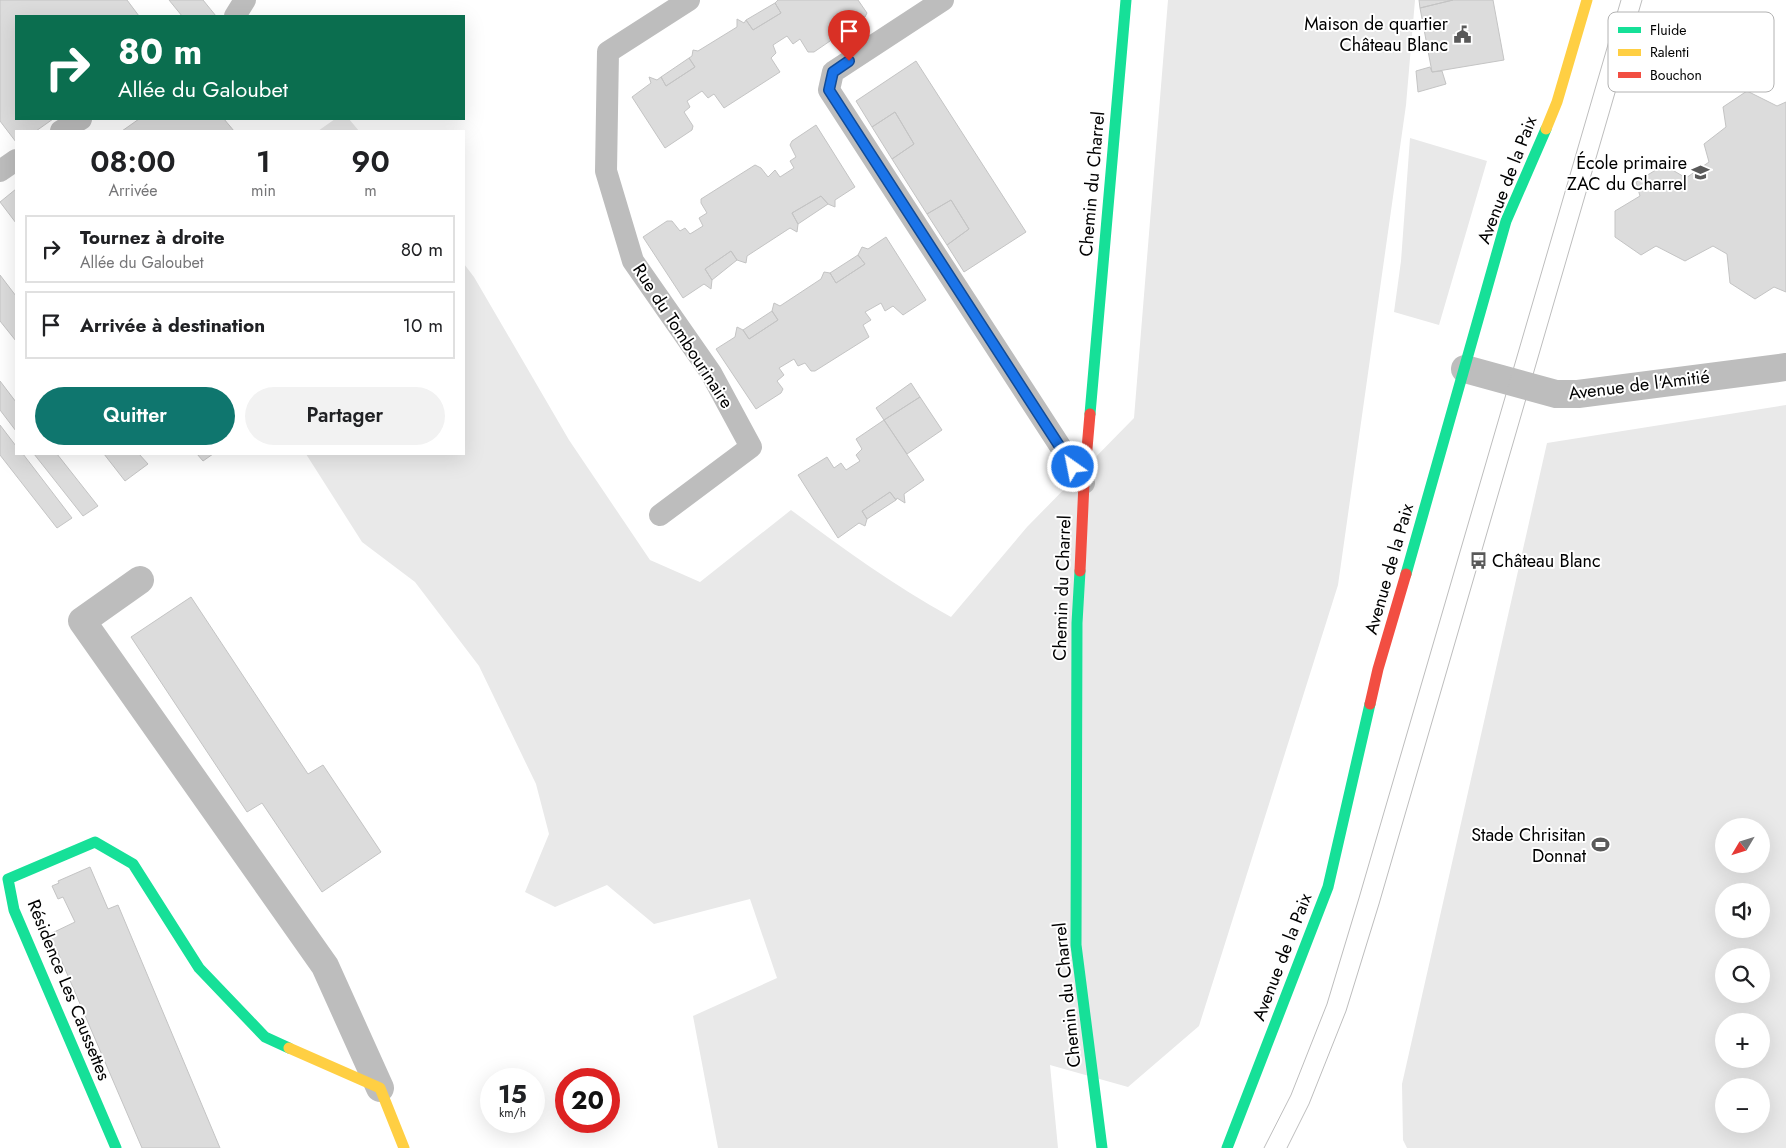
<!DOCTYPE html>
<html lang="fr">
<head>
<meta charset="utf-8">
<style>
	body { margin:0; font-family:Jost,sans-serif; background:#f2f2f2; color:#202124; height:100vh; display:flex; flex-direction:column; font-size:19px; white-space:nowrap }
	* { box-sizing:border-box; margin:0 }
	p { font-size:16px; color:#757577 }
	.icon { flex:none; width:28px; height:28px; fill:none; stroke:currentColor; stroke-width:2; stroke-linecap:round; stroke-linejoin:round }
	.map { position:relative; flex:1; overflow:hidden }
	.side { position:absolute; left:15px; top:130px; width:450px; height:325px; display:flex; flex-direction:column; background:#fff; border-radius:0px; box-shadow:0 5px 20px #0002 }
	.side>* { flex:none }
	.banner { position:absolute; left:15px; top:15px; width:450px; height:105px; border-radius:0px; box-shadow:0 5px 20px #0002; background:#0b6e4f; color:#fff; overflow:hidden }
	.needle { width:32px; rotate:232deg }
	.buttons { position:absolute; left:1715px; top:818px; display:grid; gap:10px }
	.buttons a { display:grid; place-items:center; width:55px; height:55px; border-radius:50%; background:#fff; box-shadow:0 5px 20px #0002; font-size:25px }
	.speed { position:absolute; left:480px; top:1068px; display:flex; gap:10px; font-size:25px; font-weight:700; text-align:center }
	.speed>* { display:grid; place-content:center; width:65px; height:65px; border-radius:50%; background:#fff; box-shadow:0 5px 20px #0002; line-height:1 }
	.speed small { font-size:12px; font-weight:400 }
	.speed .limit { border:8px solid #d22; background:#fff; color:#111 }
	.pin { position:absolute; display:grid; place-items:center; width:42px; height:42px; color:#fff; margin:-51px -21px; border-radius:50% 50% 50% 0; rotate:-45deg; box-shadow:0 0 5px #0007 }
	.pin .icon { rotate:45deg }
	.me { position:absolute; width:55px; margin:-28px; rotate:327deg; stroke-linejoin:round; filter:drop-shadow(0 0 4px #0008) }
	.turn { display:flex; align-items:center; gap:18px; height:105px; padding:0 20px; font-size:22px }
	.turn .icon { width:65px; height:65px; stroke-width:2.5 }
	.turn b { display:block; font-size:35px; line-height:42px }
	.eta { display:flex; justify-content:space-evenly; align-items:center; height:85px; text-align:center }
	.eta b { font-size:30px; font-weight:600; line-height:35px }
	.button { display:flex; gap:10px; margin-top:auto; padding:10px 20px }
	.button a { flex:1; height:58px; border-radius:30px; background:#0f766e; color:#fff; font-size:20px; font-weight:600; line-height:58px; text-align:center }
	.button a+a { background:#f2f2f2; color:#202124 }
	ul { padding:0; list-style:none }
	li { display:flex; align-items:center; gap:15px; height:68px; margin:0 10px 8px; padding:0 10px; border:2px solid #e0e0e0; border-radius:0px }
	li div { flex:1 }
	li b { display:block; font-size:19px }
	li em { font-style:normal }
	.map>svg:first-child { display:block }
</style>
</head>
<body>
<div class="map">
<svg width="1786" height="1148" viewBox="0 0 1786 1148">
	<rect width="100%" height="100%" fill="#fff"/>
	<!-- green -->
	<path fill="#e9e9e9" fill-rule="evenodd" d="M 1168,0 L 1415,0 L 1406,105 L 1338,585 L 1199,1026 L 1128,1087 L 1050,1065 L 1058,1148 L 718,1148 L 693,1016 L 777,978 L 750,899 L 654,924 L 607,885 L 555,907 L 525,892 L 549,834 L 536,784 L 479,666 L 415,582 L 362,542 L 306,454 L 464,454 L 464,264 L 474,277 L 569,440 L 650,560 L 700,582 L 791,510 C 843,548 894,586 951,617 L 1027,527 L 1134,418 Z
		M 335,119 L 349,119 L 359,131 L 318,131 Z
		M 1410,138 L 1487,161 L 1439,325 L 1394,312 L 1401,261 Z
		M 1786,405 L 1786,1148 L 1407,1148 L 1403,1140 L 1402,1084 L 1547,443 ZM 1724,826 L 1761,826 L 1761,864 L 1724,864 ZM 1724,891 L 1761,891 L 1761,929 L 1724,929 ZM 1761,956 L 1761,994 L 1724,994 L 1724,956 ZM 1761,1021 L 1761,1059 L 1724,1059 L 1724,1021 ZM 1724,1086 L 1761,1086 L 1761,1124 L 1724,1124 Z"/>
	<!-- building -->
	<path fill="#dcdcdc" stroke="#c4c4c4" d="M 0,0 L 127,0 L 139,16 L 16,16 L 16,119 L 53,119 L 36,131 L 16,131 L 16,142 L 0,121 Z
		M 169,0 L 203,0 L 216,16 L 182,16 Z
		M 778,0 L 858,0 L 867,13 L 865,17 L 814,52 L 808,52 L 800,39 L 793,44 L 787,36 L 773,45 L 776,53 L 771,58 L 780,72 L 724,108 L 714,94 L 708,98 L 702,91 L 687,101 L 690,107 L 684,112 L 693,126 L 692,130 L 665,148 L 632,97 L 651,83 L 649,77 L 657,80 L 661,77 L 666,86 L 695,67 L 689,58 L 692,56 L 693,50 L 698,51 L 737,27 L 737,19 L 744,23 L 746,20 L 753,30 L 781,13 L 775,3 Z
		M 1419,0 L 1453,0 L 1420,8 Z
		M 1453,0 L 1493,0 L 1504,60 L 1432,72 L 1420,8 Z
		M 775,3 L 781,13 L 753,30 L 746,20 Z
		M 689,58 L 695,67 L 666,86 L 661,77 Z
		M 916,61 L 1026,232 L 964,272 L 947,245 L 969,229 L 951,200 L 927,214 L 892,159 L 914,144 L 895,112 L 872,127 L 856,101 Z
		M 1430,67 L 1432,72 L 1442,71 L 1446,84 L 1418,92 L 1416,71 Z
		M 1747,91 L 1777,106 L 1786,102 L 1786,292 L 1774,287 L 1755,299 L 1730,283 L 1727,254 L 1713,246 L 1685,261 L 1656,246 L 1641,255 L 1615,237 L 1615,211 L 1640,196 L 1636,182 L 1664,165 L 1686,178 L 1709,162 L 1704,144 L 1726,127 L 1723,107 Z
		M 895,112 L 914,144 L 892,159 L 872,127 Z
		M 139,119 L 224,119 L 234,131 L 122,131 Z
		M 816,125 L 855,187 L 835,200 L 835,207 L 828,204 L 821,196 L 792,213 L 798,224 L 797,232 L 790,228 L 747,256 L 746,263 L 737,260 L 731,251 L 705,269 L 712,280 L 711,289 L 704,284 L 683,298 L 643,237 L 667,221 L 672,221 L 680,231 L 685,228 L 690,234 L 703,226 L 699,218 L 707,213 L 701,203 L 701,199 L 755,165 L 761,168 L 768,177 L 775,170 L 780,177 L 794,168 L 790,161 L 796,157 L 790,145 L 792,141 Z
		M 16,189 L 16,223 L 0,202 Z
		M 821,196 L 828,204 L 798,224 L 792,213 Z
		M 951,200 L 969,229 L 947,245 L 927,214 Z
		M 886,237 L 926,300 L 903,315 L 893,306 L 885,311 L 881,303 L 865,312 L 871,320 L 863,325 L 869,337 L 815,371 L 811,371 L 805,363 L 798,366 L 794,359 L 779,368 L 784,375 L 777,381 L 783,389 L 781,393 L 756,409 L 716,349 L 735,337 L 737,327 L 743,330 L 749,339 L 778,320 L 772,311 L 774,303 L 780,306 L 821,279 L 824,272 L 830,273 L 836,283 L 865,264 L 858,255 L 862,247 L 868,249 Z
		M 731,251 L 737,260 L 712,280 L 705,269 Z
		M 858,255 L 865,264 L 836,283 L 830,273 Z
		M 0,275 L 16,296 L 16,341 L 0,321 Z
		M 772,311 L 778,320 L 749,339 L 743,330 Z
		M 0,381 L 16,402 L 16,431 L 0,410 Z
		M 911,383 L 920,397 L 884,420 L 876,408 Z
		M 920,397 L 942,430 L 907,454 L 884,420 Z
		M 884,420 L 924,480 L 904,494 L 905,503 L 897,498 L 896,500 L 890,492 L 862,511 L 867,519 L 865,526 L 859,523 L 838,538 L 798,475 L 827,457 L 834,468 L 841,463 L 846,470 L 860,461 L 856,455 L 862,449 L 856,439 Z
		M 0,425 L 16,446 L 16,454 L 23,454 L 72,518 L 57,528 L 0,455 Z
		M 34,454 L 57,454 L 98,506 L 83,516 Z
		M 104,454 L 139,454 L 148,464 L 125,481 Z
		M 197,454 L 213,454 L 203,461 Z
		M 890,492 L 896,500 L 867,519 L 862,511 Z
		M 191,597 L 308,774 L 323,765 L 381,852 L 322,892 L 262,803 L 247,812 L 131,637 Z
		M 90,867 L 108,909 L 118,905 L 220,1148 L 142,1148 L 50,934 L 75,922 L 63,897 L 58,899 L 52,886 L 59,883 L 58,881 Z"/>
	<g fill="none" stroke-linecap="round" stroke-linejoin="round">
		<!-- lane -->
		<path stroke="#bdbdbd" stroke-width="22" d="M 943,0 L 833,72 L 829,90 L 1084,483
			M 235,16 L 245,0
			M 61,131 L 81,119
			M 0,171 L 16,160
			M 660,515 L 751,447 L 711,373 L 633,261 L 606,171 L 608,52 L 689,0"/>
		<!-- street -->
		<path stroke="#bdbdbd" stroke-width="28" d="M 1465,369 L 1556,394 L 1578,394 L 1786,367
			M 140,580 L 82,621 L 325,966 L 380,1088"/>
		<!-- fast -->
		<path stroke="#16e098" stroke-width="11" d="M 1090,414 L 1126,0
			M 1080,571 L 1077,623 L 1076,945 L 1102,1148
			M 1406,574 L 1506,221 L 1546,129
			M 116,1148 L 14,910 L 8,879 L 95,842 L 133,864 L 199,968 L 265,1037 L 289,1048
			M 1227,1148 L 1328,887 L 1370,704"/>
		<!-- slow -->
		<path stroke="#ffcf43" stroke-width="11" d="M 1546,129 L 1557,102 L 1587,0
			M 289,1048 L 380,1088 L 404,1148"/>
		<!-- jam -->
		<path stroke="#f24e42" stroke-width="11" d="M 1080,571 L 1084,483 L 1090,414
			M 1370,704 L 1378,669 L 1406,574"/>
		<!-- tram -->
		<path stroke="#bdbdbd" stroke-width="1" d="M 1264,1148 L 1291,1095 L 1327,1004 L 1359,898 L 1621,0
			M 1287,1148 L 1309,1104 L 1346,1011 L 1379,904 L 1642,0"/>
	</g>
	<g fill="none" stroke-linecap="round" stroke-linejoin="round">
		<defs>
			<path id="route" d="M 849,61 L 833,72 L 829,90 L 1073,467"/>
		</defs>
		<!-- route casing -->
		<use href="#route" stroke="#114b97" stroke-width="12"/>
		<!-- route -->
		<use href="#route" stroke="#1a73e8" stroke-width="9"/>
	</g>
	<!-- icons -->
	<defs>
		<symbol id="civic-bare" viewBox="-9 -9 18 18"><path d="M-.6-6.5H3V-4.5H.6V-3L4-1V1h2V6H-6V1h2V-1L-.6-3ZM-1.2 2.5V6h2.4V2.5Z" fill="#595959" stroke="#fff" stroke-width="2.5" paint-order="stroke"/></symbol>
		<symbol id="school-bare" viewBox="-9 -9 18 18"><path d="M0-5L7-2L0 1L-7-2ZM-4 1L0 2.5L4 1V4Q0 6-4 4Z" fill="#595959" stroke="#fff" stroke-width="2.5" paint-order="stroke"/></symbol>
		<symbol id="bus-bare" viewBox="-9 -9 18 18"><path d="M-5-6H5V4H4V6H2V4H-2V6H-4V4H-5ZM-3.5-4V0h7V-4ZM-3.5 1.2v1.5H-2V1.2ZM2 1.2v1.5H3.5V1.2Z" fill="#595959" stroke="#fff" stroke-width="2.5" paint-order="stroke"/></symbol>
		<symbol id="stadium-bare" viewBox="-9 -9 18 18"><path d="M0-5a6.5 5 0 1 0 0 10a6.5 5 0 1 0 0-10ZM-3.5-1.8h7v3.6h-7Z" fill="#595959" stroke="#fff" stroke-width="2.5" paint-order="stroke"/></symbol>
	</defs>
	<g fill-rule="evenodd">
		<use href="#civic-bare" x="1450" y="22" width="25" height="25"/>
		<use href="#school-bare" x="1688" y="160" width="25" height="25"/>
		<use href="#bus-bare" x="1466" y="548" width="25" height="25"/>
		<use href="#stadium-bare" x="1588" y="832" width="25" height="25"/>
	</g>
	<g text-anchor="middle" stroke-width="4" stroke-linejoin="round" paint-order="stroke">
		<!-- poi labels -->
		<g font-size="18" fill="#000" stroke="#fff" text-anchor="end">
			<text x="1448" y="30">Maison de quartier<tspan x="1448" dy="21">Château Blanc</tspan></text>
			<text x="1687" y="169">École primaire<tspan x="1687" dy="21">ZAC du Charrel</tspan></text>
			<text x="1492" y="567" text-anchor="start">Château Blanc</text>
			<text x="1586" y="841">Stade Chrisitan<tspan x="1586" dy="21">Donnat</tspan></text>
		</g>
		<!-- street labels -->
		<g font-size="18" fill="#000" stroke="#fff">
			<text transform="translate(1507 180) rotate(-69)" y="6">Avenue de la Paix</text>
			<text transform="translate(1092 184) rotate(-85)" y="6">Chemin du Charrel</text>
			<text transform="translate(683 336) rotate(57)" y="6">Rue du Tombourinaire</text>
			<text transform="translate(1639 385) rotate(-7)" y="6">Avenue de l'Amitié</text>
			<text transform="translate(1389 569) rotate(-74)" y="6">Avenue de la Paix</text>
			<text transform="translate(1062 588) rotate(-88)" y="6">Chemin du Charrel</text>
			<text transform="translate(1282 957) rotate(-69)" y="6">Avenue de la Paix</text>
			<text transform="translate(69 990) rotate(68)" y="6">Résidence Les Caussettes</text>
			<text transform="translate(1067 995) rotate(-96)" y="6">Chemin du Charrel</text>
		</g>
	</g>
	<!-- legend -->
	<rect x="1608" y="12" width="166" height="80" rx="8" fill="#fff" stroke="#b2b2b2" stroke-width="1"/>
	<rect x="1618" y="27" width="23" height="6" fill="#16e098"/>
	<rect x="1618" y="49" width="23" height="7" fill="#ffcf43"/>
	<rect x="1618" y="72" width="23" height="6" fill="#f24e42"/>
	<g font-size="14" fill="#000">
		<text x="1650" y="35">Fluide</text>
		<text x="1650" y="57">Ralenti</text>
		<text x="1650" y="80">Bouchon</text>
	</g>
</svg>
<div class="buttons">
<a><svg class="needle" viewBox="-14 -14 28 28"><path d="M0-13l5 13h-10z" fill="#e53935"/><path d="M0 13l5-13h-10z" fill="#757577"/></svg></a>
<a><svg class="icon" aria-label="sound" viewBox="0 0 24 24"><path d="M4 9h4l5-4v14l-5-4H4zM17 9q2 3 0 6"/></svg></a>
<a><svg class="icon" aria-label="search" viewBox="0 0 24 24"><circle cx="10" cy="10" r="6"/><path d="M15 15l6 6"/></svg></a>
<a>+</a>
<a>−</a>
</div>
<div class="speed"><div>15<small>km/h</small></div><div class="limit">20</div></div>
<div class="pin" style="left:849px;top:61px;background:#d93025"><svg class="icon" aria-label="arrive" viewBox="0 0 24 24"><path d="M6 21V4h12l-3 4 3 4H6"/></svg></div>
<svg class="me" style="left:1073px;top:467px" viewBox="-20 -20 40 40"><circle r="17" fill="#1a73e8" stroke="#fff" stroke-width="3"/><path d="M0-11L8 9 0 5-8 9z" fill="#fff"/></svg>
<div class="banner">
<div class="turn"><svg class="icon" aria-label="right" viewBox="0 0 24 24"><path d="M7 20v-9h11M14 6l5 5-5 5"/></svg><div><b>80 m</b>Allée du Galoubet</div></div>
</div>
<section class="side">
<div class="eta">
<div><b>08:00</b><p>Arrivée</p></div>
<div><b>1</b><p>min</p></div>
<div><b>90</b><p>m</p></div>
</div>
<ul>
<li><svg class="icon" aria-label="right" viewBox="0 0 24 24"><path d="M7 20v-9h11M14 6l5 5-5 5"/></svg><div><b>Tournez à droite</b><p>Allée du Galoubet</p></div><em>80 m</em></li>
<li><svg class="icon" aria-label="arrive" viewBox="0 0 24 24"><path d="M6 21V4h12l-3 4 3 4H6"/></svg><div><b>Arrivée à destination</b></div><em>10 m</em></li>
</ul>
<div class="button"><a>Quitter</a><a>Partager</a></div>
</section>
</div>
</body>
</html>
